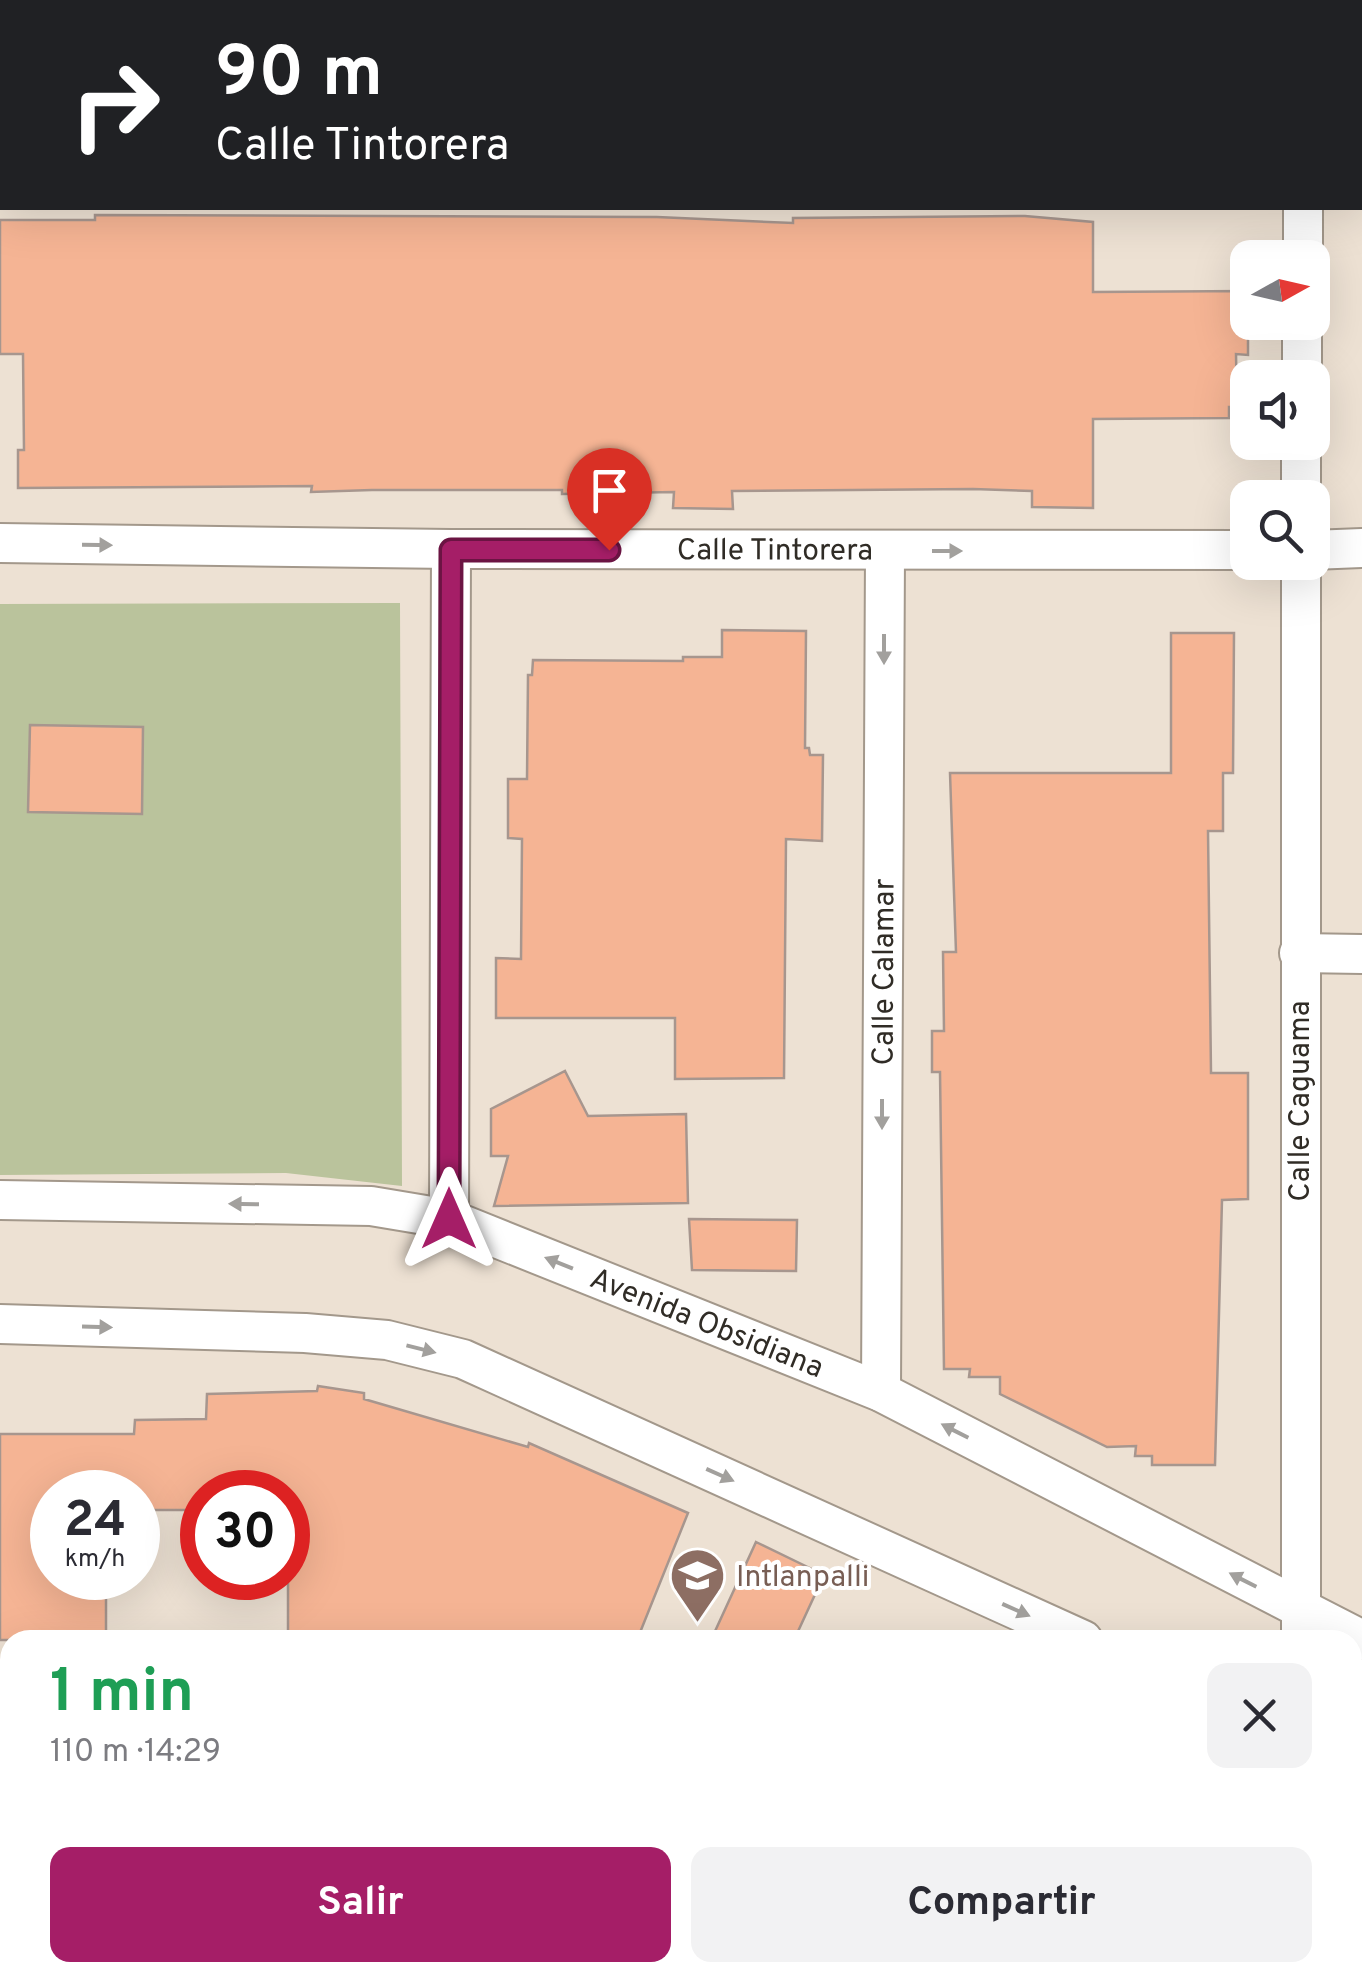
<!DOCTYPE html>
<html lang="es">
<head>
<meta charset="utf-8">
<style>
	body { margin:0; font-family:Overpass,sans-serif; background:#f2f2f3; color:#2b2b33; height:100vh; display:flex; flex-direction:column; font-size:38px; white-space:nowrap }
	* { box-sizing:border-box; margin:0 }
	p { font-size:32px; color:#7c7c81 }
	.icon { flex:none; width:55px; height:55px; fill:none; stroke:currentColor; stroke-width:2; stroke-linecap:round; stroke-linejoin:round }
	.map { position:relative; flex:1; overflow:hidden }
	.sheet { position:absolute; left:0px; top:1630px; width:1362px; height:352px; display:flex; flex-direction:column; background:#fff; border-radius:30px 30px 0 0; box-shadow:0 10px 40px #0002 }
	.sheet>* { flex:none }
	.hud { position:absolute; left:0px; top:0px; width:1362px; height:210px; box-shadow:0 10px 40px #0002; background:#202124; color:#fff; overflow:hidden }
	.needle { width:65px; rotate:82deg }
	.fabs { position:absolute; left:1230px; top:240px; display:grid; gap:20px }
	.fabs a { display:grid; place-items:center; width:100px; height:100px; border-radius:20px; background:#fff; box-shadow:0 10px 40px #0002; font-size:50px }
	.speed { position:absolute; left:30px; top:1470px; display:flex; gap:20px; font-size:50px; font-weight:700; text-align:center }
	.speed>* { display:grid; place-content:center; width:130px; height:130px; border-radius:50%; background:#fff; box-shadow:0 10px 40px #0002; line-height:1 }
	.speed small { font-size:25px; font-weight:400 }
	.speed .limit { border:15px solid #d22; background:#fff; color:#111 }
	.pin { position:absolute; display:grid; place-items:center; width:85px; height:85px; color:#fff; margin:-102px -42px; border-radius:50% 50% 50% 0; rotate:-45deg; box-shadow:0 0 10px #0007 }
	.pin .icon { rotate:45deg }
	.me { position:absolute; width:110px; margin:-55px; rotate:0deg; stroke-linejoin:round; filter:drop-shadow(0 0 8px #0008) }
	.turn { display:flex; align-items:center; gap:35px; height:210px; padding:0 50px; font-size:45px }
	.turn .icon { width:130px; height:130px; stroke-width:2.5 }
	.turn b { display:block; font-size:70px; line-height:85px }
	.round { display:grid; place-items:center; flex:none; width:105px; height:105px; border-radius:20px; background:#f2f2f3 }
	.summary { display:flex; align-items:center; justify-content:space-between; height:170px; padding:0 50px }
	h1 { font-size:60px; font-weight:700; line-height:75px; color:#1e9e55 }
	.primary-button { display:flex; gap:20px; margin-top:auto; padding:20px 50px }
	.primary-button a { flex:1; height:115px; border-radius:20px; background:#a51e67; color:#fff; font-size:40px; font-weight:700; line-height:115px; text-align:center }
	.primary-button a+a { background:#f2f2f3; color:#2b2b33 }
	.map>svg:first-child { display:block }
</style>
</head>
<body>
<div class="map">
<svg width="1362" height="1981" viewBox="0 0 1362 1981">
	<rect width="100%" height="100%" fill="#ede1d3"/>
	<!-- green -->
	<path fill="#bac39c" d="M 400,603 L 402,1186 L 286,1173 L 0,1175 L 0,604 Z"/>
	<!-- building -->
	<path fill="#f5b494" stroke="#a7968e" stroke-width="2.5" d="M 95,215 L 657,217 L 793,223 L 793,218 L 1025,216 L 1093,222 L 1093,292 L 1248,291 L 1248,355 L 1236,354 L 1237,407 L 1229,407 L 1229,418 L 1093,419 L 1093,508 L 1032,507 L 1032,491 L 973,489 L 732,491 L 733,509 L 673,508 L 674,492 L 562,494 L 562,490 L 372,490 L 311,492 L 312,486 L 18,488 L 18,450 L 24,450 L 23,354 L 0,354 L 0,220 L 95,220 Z
		M 722,630 L 806,631 L 805,748 L 809,748 L 810,755 L 823,755 L 822,841 L 786,839 L 784,1078 L 675,1079 L 675,1018 L 496,1018 L 496,958 L 521,959 L 522,839 L 508,838 L 508,779 L 527,779 L 528,675 L 532,675 L 533,660 L 683,661 L 683,657 L 722,657 Z
		M 1171,633 L 1234,633 L 1233,773 L 1223,773 L 1223,831 L 1208,831 L 1211,1073 L 1248,1073 L 1248,1199 L 1222,1200 L 1215,1465 L 1152,1465 L 1152,1456 L 1135,1456 L 1136,1446 L 1107,1447 L 1000,1394 L 1000,1377 L 969,1377 L 970,1369 L 944,1369 L 940,1072 L 932,1072 L 932,1031 L 944,1031 L 943,952 L 956,952 L 950,773 L 1171,773 Z
		M 30,725 L 143,727 L 142,814 L 28,812 Z
		M 565,1071 L 588,1116 L 686,1114 L 688,1203 L 494,1206 L 508,1156 L 491,1156 L 491,1109 Z
		M 689,1219 L 797,1220 L 796,1271 L 692,1270 Z
		M 318,1386 L 364,1393 L 364,1399 L 528,1447 L 529,1443 L 688,1513 L 637,1640 L 288,1640 L 288,1492 L 202,1492 L 202,1510 L 138,1510 L 138,1492 L 52,1492 L 52,1578 L 106,1578 L 106,1640 L 0,1640 L 0,1434 L 134,1434 L 135,1420 L 206,1419 L 207,1394 L 317,1391 Z
		M 756,1542 L 824,1575 L 794,1640 L 711,1640 Z"/>
	<g fill="none" stroke-linecap="round" stroke-linejoin="round">
		<defs>
			<g id="minor">
				<path d="M 1305,2 L 1305,0"/>
				<path d="M 0,159 L 2,159"/>
				<path d="M 1303,258 L 1303,208"/>
				<path d="M 1302,378 L 1302,322"/>
				<path d="M 1301,498 L 1301,442"/>
				<path id="s1" d="M 0,543 L 451,549 L 1248,550"/>
				<path d="M 1312,550 L 1362,548"/>
				<path d="M 1299,953 L 1362,954"/>
				<path id="s2" d="M 0,1200 L 371,1206 L 449,1219 L 881,1392 L 1362,1640"/>
				<path d="M 449,1219 L 451,549"/>
				<path d="M 0,1324 L 305,1333 L 387,1340 L 463,1359 L 1083,1640"/>
				<path id="s3" d="M 881,1392 L 885,552"/>
				<path d="M 1301,1640 L 1301,562"/>
				<path d="M 1352,1765 L 1362,1770"/>
				<path d="M 0,1778 L 10,1778"/>
				<path d="M 757,1972 L 774,1981"/>
				<path d="M 1297,1981 L 1297,1972"/>
			</g>
		</defs>
		<!-- minor casing -->
		<use href="#minor" stroke="#a3988b" stroke-width="42"/>
		<!-- minor -->
		<use href="#minor" stroke="#fff" stroke-width="38"/>
	</g>
	<!-- one-way arrows -->
	<defs><path id="oneway-solid" d="M-6-.8H1V-3.2L6.5 0L1 3.2V.8H-6Z" transform="scale(2.5)"/></defs>
	<g fill="#a2a09d">
		<use href="#oneway-solid" transform="translate(97 545) rotate(1)"/>
		<use href="#oneway-solid" transform="translate(947 551)"/>
		<use href="#oneway-solid" transform="translate(884 649) rotate(90)"/>
		<use href="#oneway-solid" transform="translate(882 1114) rotate(90)"/>
		<use href="#oneway-solid" transform="translate(244 1204) rotate(-179)"/>
		<use href="#oneway-solid" transform="translate(559 1263) rotate(-158)"/>
		<use href="#oneway-solid" transform="translate(97 1327) rotate(2)"/>
		<use href="#oneway-solid" transform="translate(421 1349) rotate(14)"/>
		<use href="#oneway-solid" transform="translate(955 1431) rotate(-153)"/>
		<use href="#oneway-solid" transform="translate(720 1475) rotate(24)"/>
		<use href="#oneway-solid" transform="translate(1243 1580) rotate(-153)"/>
		<use href="#oneway-solid" transform="translate(1016 1610) rotate(24)"/>
	</g>
	<g fill="none" stroke-linecap="round" stroke-linejoin="round">
		<defs>
			<path id="route" d="M 449,1219 L 451,550 L 609,550"/>
		</defs>
		<!-- route casing -->
		<use href="#route" stroke="#6b1443" stroke-width="25"/>
		<!-- route -->
		<use href="#route" stroke="#a51e67" stroke-width="18"/>
	</g>
	<!-- icons -->
	<defs>
		<symbol id="school-pin" viewBox="-11 -11 22 30"><path d="M0 17L-7.5 6A9.5 9.5 0 1 1 7.5 6Z" fill="#8d6e63" stroke="#fff"/><path d="M0-5L7-2L0 1L-7-2ZM-4 1L0 2.5L4 1V4Q0 6-4 4Z" fill="#fff"/></symbol>
	</defs>
	<g fill-rule="evenodd">
		<use href="#school-pin" x="666" y="1544" width="63" height="86"/>
	</g>
	<g text-anchor="middle" stroke-width="8" stroke-linejoin="round" paint-order="stroke">
		<!-- street labels -->
		<g font-size="30" fill="#302c26" stroke="#fff">
			<text dy="10" stroke="none"><textPath href="#s1" startOffset="775">Calle Tintorera</textPath></text>
			<text dy="10" stroke="none"><textPath href="#s3" startOffset="420">Calle Calamar</textPath></text>
			<text transform="translate(1299 1101) rotate(-90)" y="10">Calle Caguama</text>
			<text dy="10" stroke="none"><textPath href="#s2" startOffset="728">Avenida Obsidiana</textPath></text>
		</g>
		<!-- education labels -->
		<g font-size="30" fill="#785e54" stroke="#fff" text-anchor="start">
			<text x="736" y="1586">Intlanpalli</text>
		</g>
	</g>
</svg>
<div class="fabs">
<a><svg class="needle" viewBox="-14 -14 28 28"><path d="M0-13l5 13h-10z" fill="#e53935"/><path d="M0 13l5-13h-10z" fill="#7c7c81"/></svg></a>
<a><svg class="icon" aria-label="sound" viewBox="0 0 24 24"><path d="M4 9h4l5-4v14l-5-4H4zM17 9q2 3 0 6"/></svg></a>
<a><svg class="icon" aria-label="search" viewBox="0 0 24 24"><circle cx="10" cy="10" r="6"/><path d="M15 15l6 6"/></svg></a>
</div>
<div class="speed"><div>24<small>km/h</small></div><div class="limit">30</div></div>
<div class="pin" style="left:609px;top:550px;background:#d93025"><svg class="icon" aria-label="arrive" viewBox="0 0 24 24"><path d="M6 21V4h12l-3 4 3 4H6"/></svg></div>
<svg class="me" style="left:449px;top:1219px" viewBox="-20 -20 40 40"><path d="M0-17L14 15 0 8-14 15z" fill="#a51e67" stroke="#fff" stroke-width="4"/></svg>
<div class="hud">
<div class="turn"><svg class="icon" aria-label="right" viewBox="0 0 24 24"><path d="M7 20v-9h11M14 6l5 5-5 5"/></svg><div><b>90 m</b>Calle Tintorera</div></div>
</div>
<section class="sheet">
<div class="summary"><div><h1>1 min</h1><p>110 m · 14:29</p></div><a class="round"><svg class="icon" aria-label="close" viewBox="0 0 24 24"><path d="M6 6l12 12M18 6L6 18"/></svg></a></div>
<div class="primary-button"><a>Salir</a><a>Compartir</a></div>
</section>
</div>
</body>
</html>
